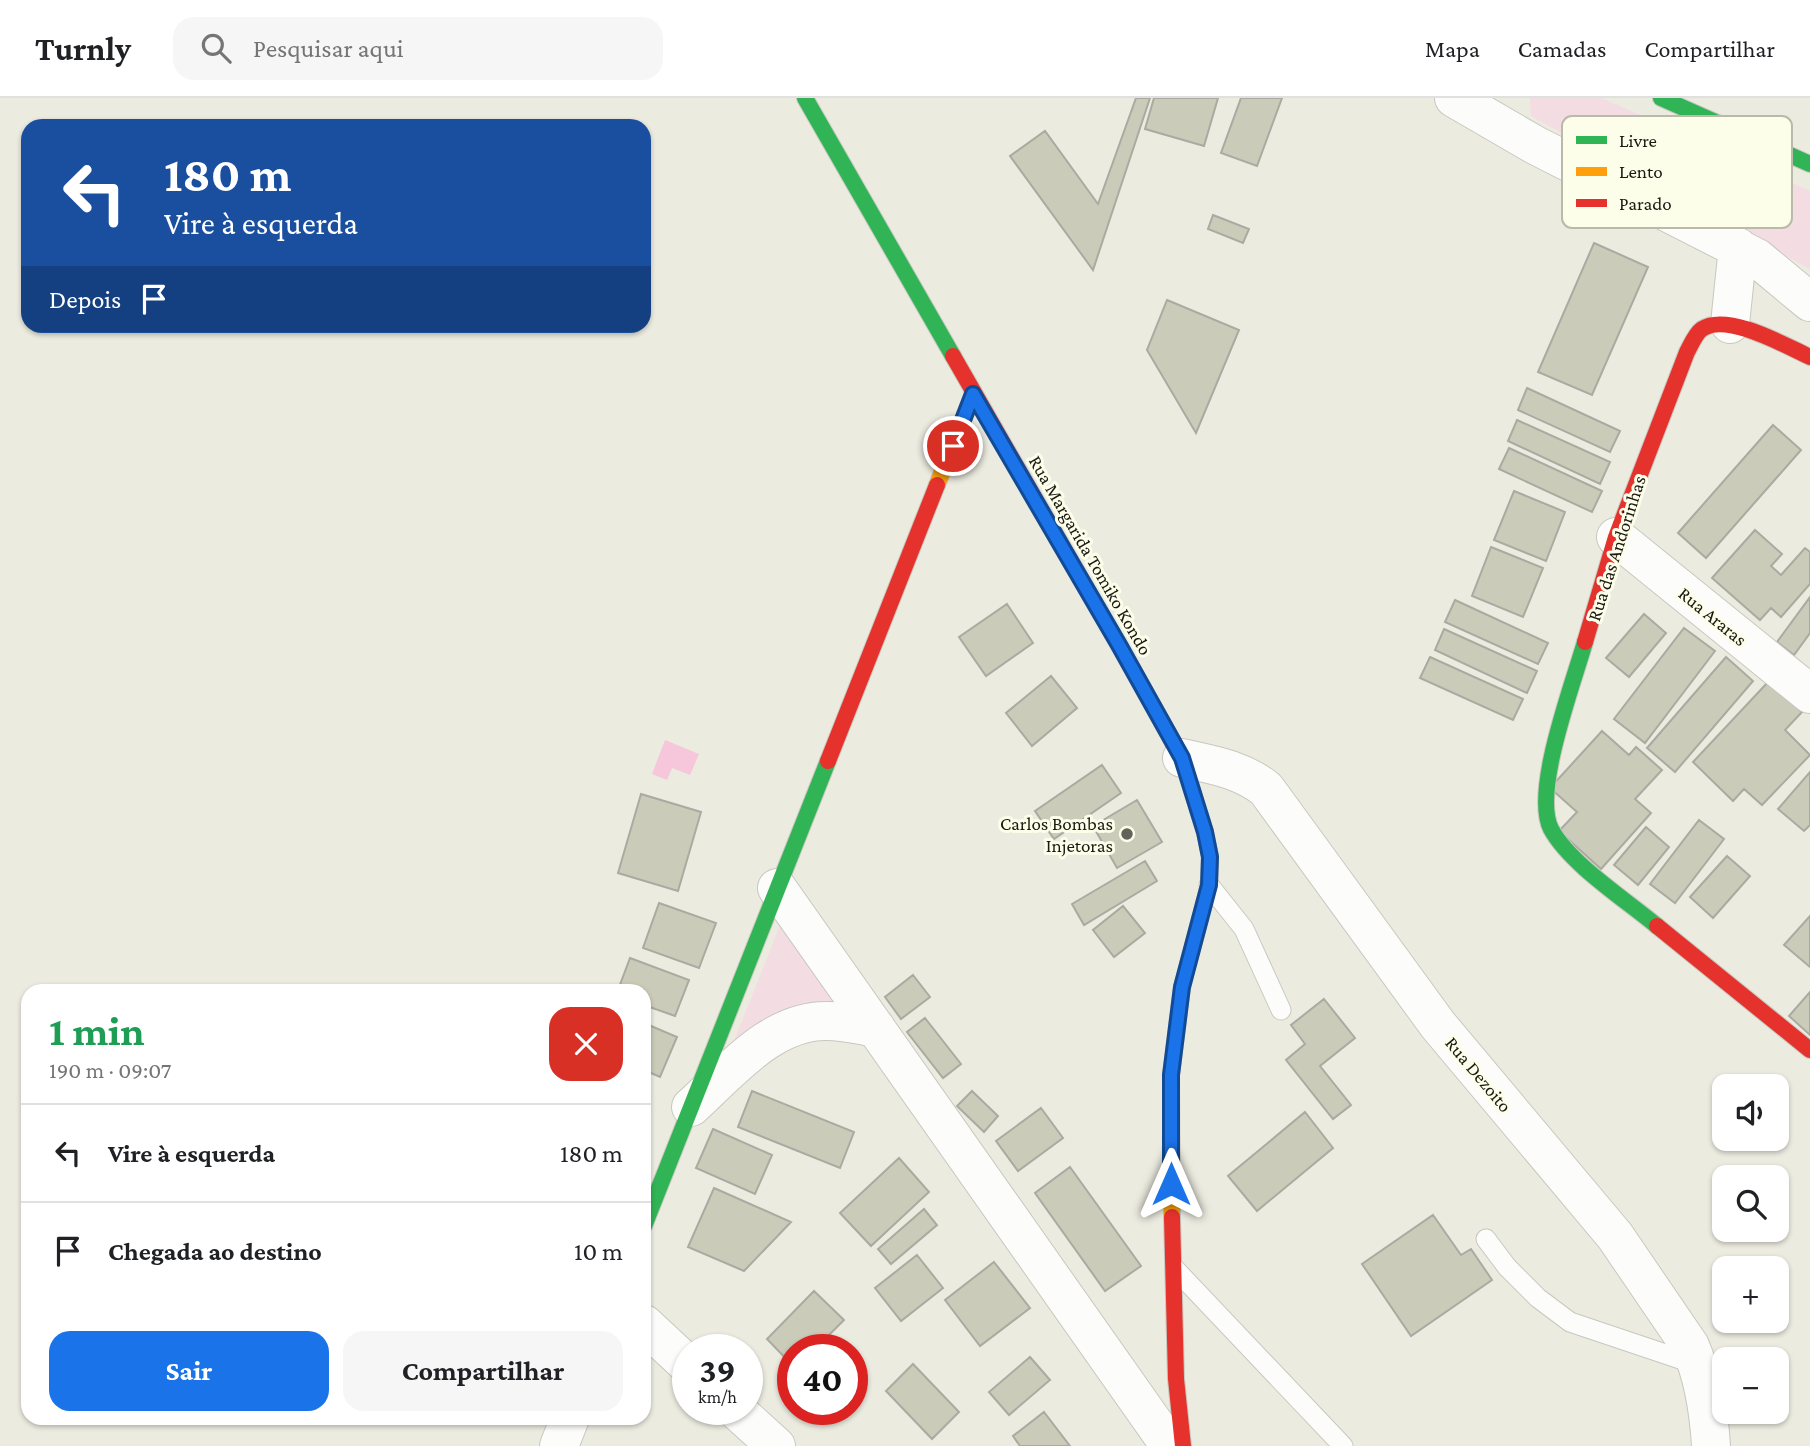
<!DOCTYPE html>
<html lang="pt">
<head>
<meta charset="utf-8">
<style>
	body { margin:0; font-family:"Crimson Pro",serif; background:#f6f6f6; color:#202124; height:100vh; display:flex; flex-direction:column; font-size:26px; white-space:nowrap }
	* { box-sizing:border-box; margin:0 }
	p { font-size:23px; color:#757577 }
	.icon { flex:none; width:38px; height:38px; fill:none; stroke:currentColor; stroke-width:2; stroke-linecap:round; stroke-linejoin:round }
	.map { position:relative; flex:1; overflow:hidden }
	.details { position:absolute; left:21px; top:886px; width:630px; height:441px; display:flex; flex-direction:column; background:#fff; border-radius:21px; box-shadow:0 2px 5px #0004 }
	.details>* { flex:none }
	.guide { position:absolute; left:21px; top:21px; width:630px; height:214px; border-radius:21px; box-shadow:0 2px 5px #0004; background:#1a4fa0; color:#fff; overflow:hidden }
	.controls { position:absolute; left:1712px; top:976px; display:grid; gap:14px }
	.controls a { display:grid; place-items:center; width:77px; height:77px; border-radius:14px; background:#fff; box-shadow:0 2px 5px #0004; font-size:35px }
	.speed { position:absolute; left:672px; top:1236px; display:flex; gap:14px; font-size:35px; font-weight:700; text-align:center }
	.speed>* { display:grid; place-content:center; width:91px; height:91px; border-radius:50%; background:#fff; box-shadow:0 2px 5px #0004; line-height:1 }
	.speed small { font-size:18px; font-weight:400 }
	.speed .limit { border:10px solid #d22; background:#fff; color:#111 }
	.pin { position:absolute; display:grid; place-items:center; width:60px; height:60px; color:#fff; margin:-30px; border:4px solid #fff; border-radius:50%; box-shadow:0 2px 7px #0007 }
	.me { position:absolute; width:77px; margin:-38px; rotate:0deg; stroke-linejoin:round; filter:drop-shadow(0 0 5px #0008) }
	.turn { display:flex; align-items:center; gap:24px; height:147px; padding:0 28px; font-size:32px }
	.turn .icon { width:91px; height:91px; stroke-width:2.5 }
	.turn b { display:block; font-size:49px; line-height:60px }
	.then { display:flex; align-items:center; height:66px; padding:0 28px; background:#0003; gap:14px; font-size:26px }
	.round { display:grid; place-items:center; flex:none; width:74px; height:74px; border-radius:21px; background:#f6f6f6 }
	.headline { display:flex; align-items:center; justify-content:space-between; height:119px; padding:0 28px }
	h1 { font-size:42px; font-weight:700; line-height:52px; color:#1e9e55 }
	.button { display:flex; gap:14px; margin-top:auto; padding:14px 28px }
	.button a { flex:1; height:80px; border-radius:21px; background:#1a73e8; color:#fff; font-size:28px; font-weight:700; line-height:80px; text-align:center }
	.button a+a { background:#f6f6f6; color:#202124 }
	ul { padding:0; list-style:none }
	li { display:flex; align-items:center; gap:21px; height:98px; padding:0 28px; border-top:2px solid #e0e0e0 }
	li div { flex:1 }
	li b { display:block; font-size:26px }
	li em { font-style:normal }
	header { display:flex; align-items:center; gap:42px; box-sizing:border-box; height:98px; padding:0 35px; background:#fff; border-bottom:2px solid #e0e0e0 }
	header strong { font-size:33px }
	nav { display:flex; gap:38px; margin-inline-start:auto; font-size:24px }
	.search { width:490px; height:63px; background:#f6f6f6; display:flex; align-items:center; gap:18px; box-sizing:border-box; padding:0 24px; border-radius:21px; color:#757577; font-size:26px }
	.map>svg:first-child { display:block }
</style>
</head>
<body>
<header>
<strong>Turnly</strong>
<div class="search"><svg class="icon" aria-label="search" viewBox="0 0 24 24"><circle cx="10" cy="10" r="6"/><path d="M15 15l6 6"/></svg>Pesquisar aqui</div>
<nav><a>Mapa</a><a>Camadas</a><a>Compartilhar</a></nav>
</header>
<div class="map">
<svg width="1810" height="1348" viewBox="0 0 1810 1348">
	<rect width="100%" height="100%" fill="#ebebe0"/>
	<!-- green -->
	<path fill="#f4dce3" d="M 1530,0 L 1602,0 L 1810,93 L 1810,171 L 1531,18 Z
		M 783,820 L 844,914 L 730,953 Z"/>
	<!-- water -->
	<path fill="#f6c6db" d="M 665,642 L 699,656 L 690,677 L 672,670 L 667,682 L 652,676 Z"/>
	<!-- building -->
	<path fill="#cbcbb9" stroke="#aaaaa1" stroke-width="2" d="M 1136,0 L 1150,0 L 1093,172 L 1010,58 L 1045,33 L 1098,106 Z
		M 1154,0 L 1218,0 L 1204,48 L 1145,31 Z
		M 1241,0 L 1282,0 L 1257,68 L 1221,55 Z
		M 1213,117 L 1249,131 L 1243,145 L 1208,131 Z
		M 1594,145 L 1648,169 L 1592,297 L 1538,274 Z
		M 1167,202 L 1239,232 L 1196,335 L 1147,252 Z
		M 1527,290 L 1620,333 L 1610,354 L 1518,312 Z
		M 1517,322 L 1610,364 L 1600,386 L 1508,343 Z
		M 1773,327 L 1801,352 L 1706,460 L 1678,435 Z
		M 1509,350 L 1602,393 L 1592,414 L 1499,371 Z
		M 1514,393 L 1565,414 L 1546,463 L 1494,442 Z
		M 1755,432 L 1782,456 L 1771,468 L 1781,477 L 1805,450 L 1810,454 L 1810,486 L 1781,519 L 1771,510 L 1760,522 L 1712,480 Z
		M 1491,449 L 1543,470 L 1523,519 L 1472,498 Z
		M 1810,499 L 1810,535 L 1794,557 L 1777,544 Z
		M 1455,502 L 1548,545 L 1538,566 L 1445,524 Z
		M 1007,506 L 1033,545 L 986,578 L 959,539 Z
		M 1644,516 L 1666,535 L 1629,579 L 1606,560 Z
		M 1684,530 L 1715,553 L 1645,645 L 1614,621 Z
		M 1444,531 L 1537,573 L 1527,595 L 1435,552 Z
		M 1430,559 L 1523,601 L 1513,622 L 1420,580 Z
		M 1726,559 L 1753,583 L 1675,674 L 1647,650 Z
		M 1051,578 L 1077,610 L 1032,648 L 1006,615 Z
		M 1769,583 L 1802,614 L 1785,632 L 1810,657 L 1762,707 L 1744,691 L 1733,703 L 1693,664 Z
		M 1602,633 L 1629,657 L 1636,649 L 1662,672 L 1635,701 L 1651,715 L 1601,771 L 1559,733 L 1577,714 L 1550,690 Z
		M 1102,667 L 1121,695 L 1054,741 L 1035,713 Z
		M 1810,674 L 1810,727 L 1804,733 L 1778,711 Z
		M 641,696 L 701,714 L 678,793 L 618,775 Z
		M 1137,702 L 1162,744 L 1117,770 L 1093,728 Z
		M 1699,722 L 1724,741 L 1675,805 L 1650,786 Z
		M 1646,729 L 1669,749 L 1638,787 L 1614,767 Z
		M 1727,758 L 1750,778 L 1713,820 L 1690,799 Z
		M 1145,763 L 1157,783 L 1084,827 L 1072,806 Z
		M 659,805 L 716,825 L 699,870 L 643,850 Z
		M 1123,808 L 1145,835 L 1114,859 L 1093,832 Z
		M 1810,818 L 1810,869 L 1784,847 Z
		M 630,860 L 689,882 L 675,918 L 644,907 L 644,892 L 618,892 Z
		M 913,877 L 930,899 L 901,921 L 885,899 Z
		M 1810,894 L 1810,937 L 1789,918 Z
		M 1324,901 L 1355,940 L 1320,968 L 1351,1007 L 1333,1021 L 1286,962 L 1305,946 L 1291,927 Z
		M 925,920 L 961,966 L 943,980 L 907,934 Z
		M 644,925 L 677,939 L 660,979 L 644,972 Z
		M 752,993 L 854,1034 L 840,1070 L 738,1029 Z
		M 972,993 L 998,1018 L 984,1034 L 957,1008 Z
		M 1041,1010 L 1063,1040 L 1018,1073 L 996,1043 Z
		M 1305,1014 L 1333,1050 L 1257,1113 L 1228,1078 Z
		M 713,1031 L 772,1057 L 755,1096 L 696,1070 Z
		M 899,1060 L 929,1094 L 871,1148 L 840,1115 Z
		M 1070,1069 L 1141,1168 L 1105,1193 L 1035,1095 Z
		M 714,1090 L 791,1124 L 744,1173 L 688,1149 Z
		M 924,1111 L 937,1127 L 891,1166 L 878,1151 Z
		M 1433,1117 L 1461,1157 L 1471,1151 L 1492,1182 L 1411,1238 L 1362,1166 Z
		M 917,1157 L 943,1190 L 901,1223 L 875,1190 Z
		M 994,1164 L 1030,1210 L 980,1248 L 945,1202 Z
		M 814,1193 L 844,1222 L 815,1251 L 793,1251 L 793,1268 L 767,1241 Z
		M 1030,1259 L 1050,1282 L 1009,1317 L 989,1294 Z
		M 913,1266 L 959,1314 L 932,1341 L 886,1293 Z
		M 1044,1314 L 1070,1348 L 1020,1348 L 1013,1338 Z"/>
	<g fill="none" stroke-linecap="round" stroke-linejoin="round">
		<defs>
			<path id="lane" d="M 1209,787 L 1244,831 L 1281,912
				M 1486,1141 L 1507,1169 L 1538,1200 L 1570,1224 L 1698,1267
				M 1175,1171 L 1343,1348"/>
			<path id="street" d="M 1454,0 L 1535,47 L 1757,160 L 1810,204
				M 1730,226 L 1738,149
				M 1616,439 L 1810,596
				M 1182,660 C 1213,667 1241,671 1266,691 L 1438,927 L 1615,1138 L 1690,1248 C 1704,1280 1709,1314 1711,1348
				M 777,790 L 1170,1348
				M 691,1009 C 729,975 771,922 827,923 C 843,923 860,927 876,930
				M 644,1226 L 688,1267
				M 735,1311 L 776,1348
				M 559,1348 L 570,1320"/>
			<path id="fast" d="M 805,0 L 953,258
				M 1661,0 L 1810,66
				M 1585,544 C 1573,586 1532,694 1551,731 C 1570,766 1626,802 1657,828
				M 1120,549 L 1182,660 L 1205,734 L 1210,759 L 1209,787 L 1200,821
				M 644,1128 L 828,663"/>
			<path id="slow" d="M 937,387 L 973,296
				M 1172,1119 L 1171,977 L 1182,889 L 1200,821"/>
			<path id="jam" d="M 953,258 L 1120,549
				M 1585,544 L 1616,439 L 1687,254 C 1691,247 1695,236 1702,231 C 1727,214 1786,248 1810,259
				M 828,663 L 937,387
				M 1657,828 L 1810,952
				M 1172,1119 L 1176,1281 L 1183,1348"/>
		</defs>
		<!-- lane casing -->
		<use href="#lane" stroke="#c8c8c0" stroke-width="21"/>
		<!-- street casing -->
		<use href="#street" stroke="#c8c8c0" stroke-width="40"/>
		<!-- fast casing -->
		<use href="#fast" stroke="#c8c8c0" stroke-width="18"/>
		<!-- slow casing -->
		<use href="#slow" stroke="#c8c8c0" stroke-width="18"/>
		<!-- jam casing -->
		<use href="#jam" stroke="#c8c8c0" stroke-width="18"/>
		<!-- lane -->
		<use href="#lane" stroke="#fcfcfa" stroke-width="19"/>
		<!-- street -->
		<use href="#street" stroke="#fcfcfa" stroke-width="38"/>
		<!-- fast -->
		<use href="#fast" stroke="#30b455" stroke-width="16"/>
		<!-- slow -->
		<use href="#slow" stroke="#ff9f0a" stroke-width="16"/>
		<!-- jam -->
		<use href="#jam" stroke="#e5322d" stroke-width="16"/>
	</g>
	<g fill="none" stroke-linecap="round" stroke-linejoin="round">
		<defs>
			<path id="route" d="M 953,348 L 973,296 L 1119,547 L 1182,660 L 1205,734 L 1210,759 L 1209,787 L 1182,889 L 1171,977 L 1171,1086"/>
		</defs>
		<!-- route casing -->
		<use href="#route" stroke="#114b97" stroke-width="18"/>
		<!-- route -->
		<use href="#route" stroke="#1a73e8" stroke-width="12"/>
	</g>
	<!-- markers -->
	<circle fill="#63635b" stroke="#fdfee9" stroke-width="2.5" cx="1127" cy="736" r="7"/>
	<g text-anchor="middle" stroke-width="6" stroke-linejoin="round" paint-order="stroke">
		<!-- street labels -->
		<g font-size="19" fill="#1a1a13" stroke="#fdfee9">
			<text transform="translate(1616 450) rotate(-72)" y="7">Rua das Andorinhas</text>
			<text transform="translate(1091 457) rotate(60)" y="7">Rua Margarida Tomiko Kondo</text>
			<text transform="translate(1713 518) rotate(39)" y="7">Rua Araras</text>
			<text transform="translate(1479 976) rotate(50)" y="7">Rua Dezoito</text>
		</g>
		<!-- poi labels -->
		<g font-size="19" fill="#1a1a13" stroke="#fdfee9" text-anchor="end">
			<text x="1113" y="732">Carlos Bombas<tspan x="1113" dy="22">Injetoras</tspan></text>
		</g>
	</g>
	<!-- legend -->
	<rect x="1562" y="18" width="230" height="112" rx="10" fill="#fdfee9" stroke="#b9baa9" stroke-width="2"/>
	<rect x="1576" y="38" width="31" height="8" fill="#30b455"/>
	<rect x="1576" y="69" width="31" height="9" fill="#ff9f0a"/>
	<rect x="1576" y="101" width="31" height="8" fill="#e5322d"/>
	<g font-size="19" fill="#1a1a13">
		<text x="1619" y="49">Livre</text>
		<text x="1619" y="80">Lento</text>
		<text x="1619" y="112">Parado</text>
	</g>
</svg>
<div class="controls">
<a><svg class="icon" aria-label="sound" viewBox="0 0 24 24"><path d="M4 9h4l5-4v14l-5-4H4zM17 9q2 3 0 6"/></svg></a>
<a><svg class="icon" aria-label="search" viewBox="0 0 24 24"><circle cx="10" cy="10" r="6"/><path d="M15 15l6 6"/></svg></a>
<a>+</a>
<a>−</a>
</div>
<div class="speed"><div>39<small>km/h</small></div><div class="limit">40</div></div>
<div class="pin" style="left:953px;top:348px;background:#d93025"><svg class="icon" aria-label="arrive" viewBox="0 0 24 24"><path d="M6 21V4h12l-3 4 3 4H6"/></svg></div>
<svg class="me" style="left:1171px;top:1086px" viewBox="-20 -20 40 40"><path d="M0-17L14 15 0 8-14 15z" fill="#1a73e8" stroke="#fff" stroke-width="4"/></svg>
<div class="guide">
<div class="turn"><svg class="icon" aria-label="left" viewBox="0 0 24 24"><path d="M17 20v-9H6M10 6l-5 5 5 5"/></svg><div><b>180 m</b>Vire à esquerda</div></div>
<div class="then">Depois<svg class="icon" aria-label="arrive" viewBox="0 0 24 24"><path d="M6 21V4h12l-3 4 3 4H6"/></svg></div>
</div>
<section class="details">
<div class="headline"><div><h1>1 min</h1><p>190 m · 09:07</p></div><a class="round" style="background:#d93025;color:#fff"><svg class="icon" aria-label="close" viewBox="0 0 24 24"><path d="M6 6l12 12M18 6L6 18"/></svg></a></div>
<ul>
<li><svg class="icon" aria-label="left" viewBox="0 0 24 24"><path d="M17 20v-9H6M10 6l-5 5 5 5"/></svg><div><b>Vire à esquerda</b></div><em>180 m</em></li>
<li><svg class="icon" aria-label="arrive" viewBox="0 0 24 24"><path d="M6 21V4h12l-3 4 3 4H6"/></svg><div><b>Chegada ao destino</b></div><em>10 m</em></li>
</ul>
<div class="button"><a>Sair</a><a>Compartilhar</a></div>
</section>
</div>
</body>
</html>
